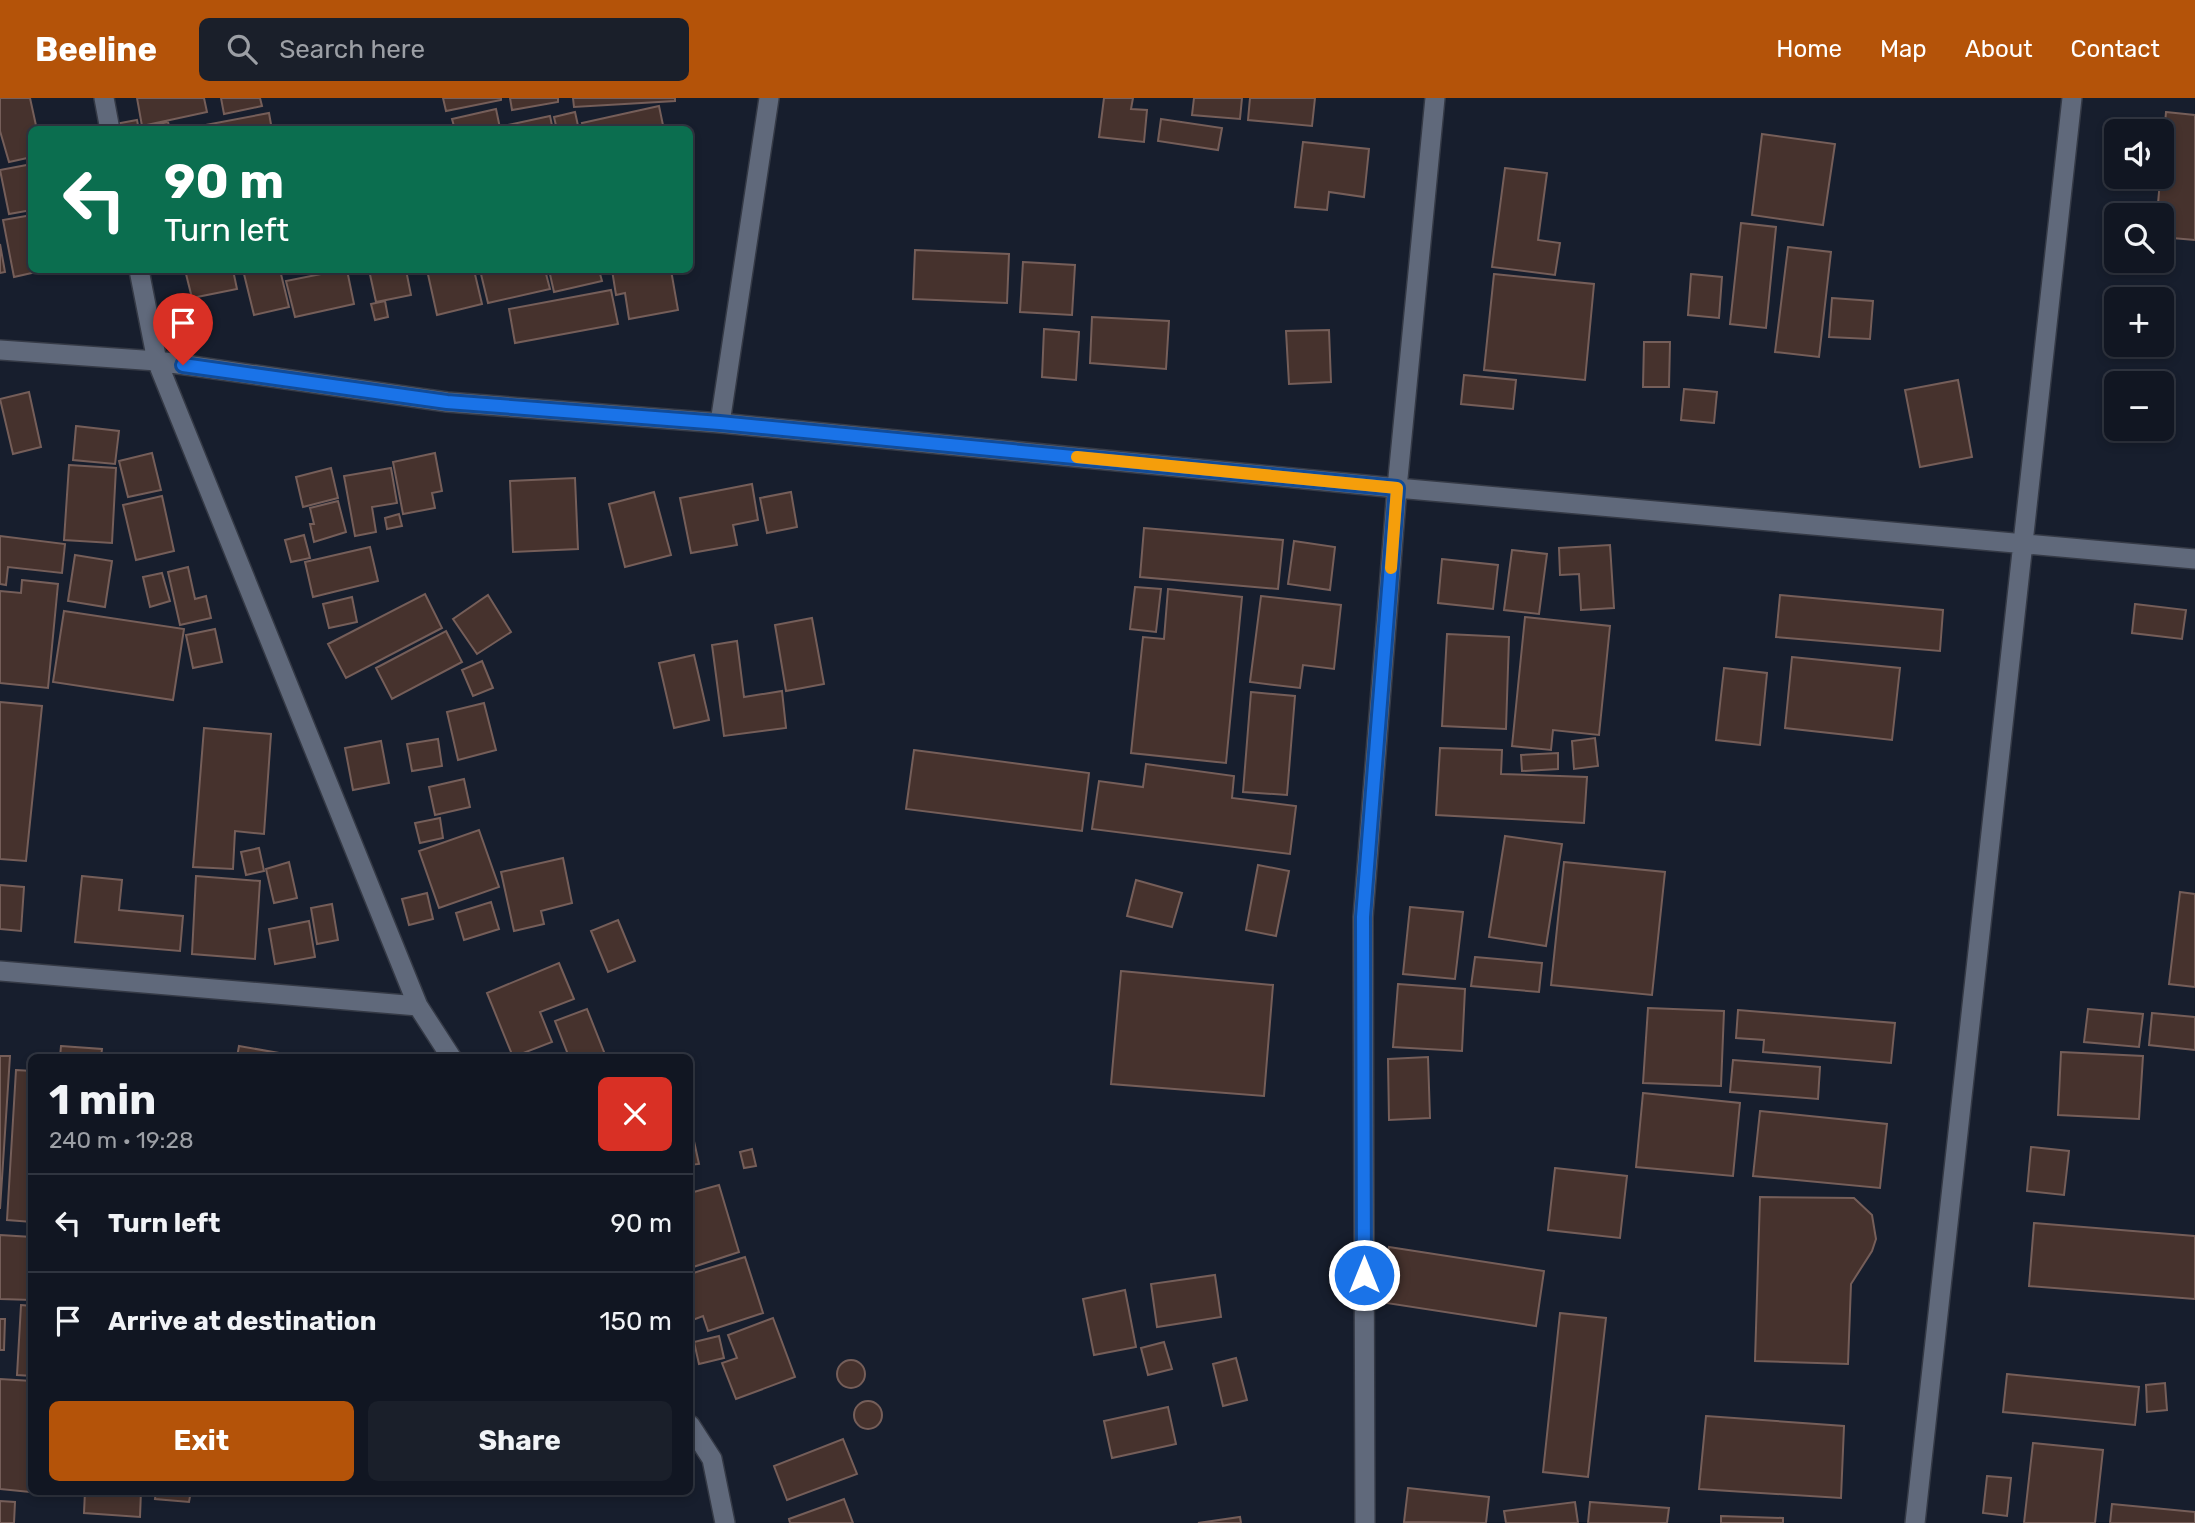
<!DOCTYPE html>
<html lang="en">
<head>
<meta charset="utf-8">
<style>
	body { margin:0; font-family:Rubik,sans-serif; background:#1a1f2a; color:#f1f3f6; height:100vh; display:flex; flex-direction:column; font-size:26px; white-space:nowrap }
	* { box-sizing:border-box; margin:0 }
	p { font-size:23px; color:#9c9fa5 }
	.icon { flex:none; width:38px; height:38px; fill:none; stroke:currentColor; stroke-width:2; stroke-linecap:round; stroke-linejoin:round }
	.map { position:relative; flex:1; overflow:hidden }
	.panel { position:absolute; left:28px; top:956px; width:665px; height:441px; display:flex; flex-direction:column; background:#111622; border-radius:10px; box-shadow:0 4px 10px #0003,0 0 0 2px #303540 }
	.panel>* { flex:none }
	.top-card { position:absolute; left:28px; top:28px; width:665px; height:147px; border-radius:10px; box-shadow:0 4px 10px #0003,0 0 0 2px #303540; background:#0b6e4f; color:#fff; overflow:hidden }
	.controls { position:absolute; left:2104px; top:21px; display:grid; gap:14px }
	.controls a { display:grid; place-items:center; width:70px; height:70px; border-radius:10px; background:#111622; box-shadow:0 4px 10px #0003,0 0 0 2px #303540; font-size:35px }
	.pin { position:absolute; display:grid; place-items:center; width:60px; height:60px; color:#fff; margin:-72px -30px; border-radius:50% 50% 50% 0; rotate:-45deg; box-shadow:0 0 7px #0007 }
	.pin .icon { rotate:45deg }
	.me { position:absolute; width:77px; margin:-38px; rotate:0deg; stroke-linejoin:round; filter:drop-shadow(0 0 5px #0008) }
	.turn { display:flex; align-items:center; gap:24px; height:147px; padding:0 21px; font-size:32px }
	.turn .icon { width:91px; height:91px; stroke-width:2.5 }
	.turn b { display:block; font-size:49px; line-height:60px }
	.round { display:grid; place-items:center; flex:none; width:74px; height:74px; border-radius:10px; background:#1a1f2a }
	.summary { display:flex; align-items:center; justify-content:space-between; height:119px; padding:0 21px }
	h1 { font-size:42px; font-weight:700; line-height:52px }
	.primary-button { display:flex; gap:14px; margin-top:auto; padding:14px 21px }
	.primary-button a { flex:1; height:80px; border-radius:10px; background:#b45309; color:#fff; font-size:28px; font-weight:700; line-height:80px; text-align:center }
	.primary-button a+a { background:#1a1f2a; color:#f1f3f6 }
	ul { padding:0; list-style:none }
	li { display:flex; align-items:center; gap:21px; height:98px; padding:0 21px; border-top:2px solid #303540 }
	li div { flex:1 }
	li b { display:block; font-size:26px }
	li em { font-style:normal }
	header { display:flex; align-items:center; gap:42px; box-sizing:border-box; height:98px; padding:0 35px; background:#b45309; color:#fff }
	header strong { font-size:33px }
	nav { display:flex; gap:38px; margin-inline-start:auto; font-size:24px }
	.search { width:490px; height:63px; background:#1a1f2a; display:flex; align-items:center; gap:18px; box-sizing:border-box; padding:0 24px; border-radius:10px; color:#9c9fa5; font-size:26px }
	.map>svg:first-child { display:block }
</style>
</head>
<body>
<header>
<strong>Beeline</strong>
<div class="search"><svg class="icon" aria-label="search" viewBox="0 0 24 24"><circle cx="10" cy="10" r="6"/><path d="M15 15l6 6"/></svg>Search here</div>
<nav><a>Home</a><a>Map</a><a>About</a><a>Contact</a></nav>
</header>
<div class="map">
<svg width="2195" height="1425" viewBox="0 0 2195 1425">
	<rect width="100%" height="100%" fill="#171e2d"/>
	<!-- building -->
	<path fill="#46322d" stroke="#755e59" stroke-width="2" d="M 0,0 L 30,0 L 37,32 L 32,32 L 32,59 L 9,64 L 0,33 Z
		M 137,0 L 204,0 L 207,14 L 142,28 Z
		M 221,0 L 260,0 L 262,8 L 224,16 Z
		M 443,0 L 501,0 L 501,2 L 446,13 Z
		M 510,0 L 558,0 L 558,4 L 512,12 Z
		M 573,0 L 675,0 L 675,3 L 574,9 Z
		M 1104,0 L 1133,0 L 1131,11 L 1147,12 L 1144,44 L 1099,39 Z
		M 1194,0 L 1242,0 L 1240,21 L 1192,17 Z
		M 1250,0 L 1315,0 L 1312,28 L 1248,22 Z
		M 659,8 L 664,32 L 584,32 L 582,25 Z
		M 496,11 L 500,30 L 455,32 L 452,21 Z
		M 575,14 L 579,32 L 557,32 L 554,19 Z
		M 2166,14 L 2195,17 L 2195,142 L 2161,139 L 2161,117 L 2157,117 Z
		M 269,15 L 272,32 L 179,32 Z
		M 550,18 L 553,32 L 509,32 L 508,27 Z
		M 1161,21 L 1222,30 L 1218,52 L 1158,43 Z
		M 137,22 L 139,32 L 116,32 L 115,26 Z
		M 168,24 L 170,32 L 140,32 L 140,30 Z
		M 1762,36 L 1835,46 L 1823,127 L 1752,117 Z
		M 1303,44 L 1369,51 L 1364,99 L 1329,94 L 1327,112 L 1295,109 Z
		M 32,66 L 32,112 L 9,116 L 0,72 Z
		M 1505,70 L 1547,75 L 1538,142 L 1560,145 L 1555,177 L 1492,169 Z
		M 32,117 L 32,172 L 45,172 L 14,179 L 3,122 Z
		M 1741,125 L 1776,129 L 1766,230 L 1730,226 Z
		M 0,146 L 5,174 L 0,175 Z
		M 1788,149 L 1831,154 L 1819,259 L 1775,254 Z
		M 915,152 L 1009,156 L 1007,205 L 913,201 Z
		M 1023,164 L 1075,167 L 1072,217 L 1020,214 Z
		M 185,172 L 233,172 L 237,191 L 192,200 Z
		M 243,172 L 280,172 L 289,209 L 254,217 Z
		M 341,172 L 347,172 L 354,206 L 295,219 L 286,183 Z
		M 369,172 L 406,172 L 411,197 L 376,204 Z
		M 427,172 L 474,172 L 482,206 L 437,217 Z
		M 480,172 L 545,172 L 550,191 L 488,205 Z
		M 549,172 L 599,172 L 602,183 L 554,194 Z
		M 612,172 L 671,172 L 678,212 L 629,221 L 625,195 L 616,197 Z
		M 1494,176 L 1594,186 L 1585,282 L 1484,272 Z
		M 1691,176 L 1722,179 L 1719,220 L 1688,217 Z
		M 611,192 L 618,226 L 515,245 L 509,211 Z
		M 1832,200 L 1873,203 L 1870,241 L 1829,239 Z
		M 385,203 L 388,219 L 375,222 L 371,206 Z
		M 1092,219 L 1169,223 L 1166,271 L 1090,265 Z
		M 1044,231 L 1079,234 L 1076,282 L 1042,279 Z
		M 1329,232 L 1331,284 L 1289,286 L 1286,233 Z
		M 1644,244 L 1670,244 L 1669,289 L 1643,289 Z
		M 1464,277 L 1516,282 L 1513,311 L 1461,306 Z
		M 1958,282 L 1972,359 L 1920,369 L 1905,292 Z
		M 1684,291 L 1717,294 L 1714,325 L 1681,322 Z
		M 29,294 L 41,349 L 13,356 L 0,301 Z
		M 76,328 L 119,333 L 115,366 L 73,362 Z
		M 152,355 L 161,392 L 128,399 L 119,363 Z
		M 435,355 L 442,393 L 432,395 L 435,410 L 403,416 L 393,364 Z
		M 69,367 L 116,370 L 112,445 L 64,442 Z
		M 331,370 L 338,400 L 303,409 L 296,379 Z
		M 391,370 L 397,405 L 372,409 L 376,434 L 355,438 L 344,378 Z
		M 575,380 L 578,451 L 513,454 L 510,383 Z
		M 752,386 L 758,422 L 733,427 L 737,447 L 691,455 L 680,400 Z
		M 654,394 L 671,457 L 625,469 L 609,406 Z
		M 791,394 L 797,429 L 767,435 L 760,400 Z
		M 162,398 L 174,453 L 136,462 L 123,407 Z
		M 338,403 L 346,434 L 314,444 L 310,426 L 314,426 L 310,410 Z
		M 399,416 L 402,428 L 387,431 L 385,420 Z
		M 1144,430 L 1283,442 L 1278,491 L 1140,479 Z
		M 304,437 L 310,460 L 291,464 L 285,442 Z
		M 0,438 L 65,446 L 62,475 L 8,469 L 6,487 L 0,486 Z
		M 1294,443 L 1335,449 L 1330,492 L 1288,486 Z
		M 1610,447 L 1614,510 L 1581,512 L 1579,476 L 1560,477 L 1559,450 Z
		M 370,449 L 378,483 L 313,499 L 305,464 Z
		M 1512,452 L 1547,456 L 1539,516 L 1504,512 Z
		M 75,457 L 112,463 L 105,509 L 68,503 Z
		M 1442,461 L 1498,467 L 1493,511 L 1438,505 Z
		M 188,469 L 195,501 L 206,498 L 211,520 L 180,527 L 168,474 Z
		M 162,475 L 170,503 L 150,509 L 143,479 Z
		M 22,482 L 58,486 L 48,590 L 0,585 L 0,493 L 21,495 Z
		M 1135,489 L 1161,491 L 1156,534 L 1130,531 Z
		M 1168,491 L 1242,499 L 1226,665 L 1131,655 L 1143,539 L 1164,541 Z
		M 425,496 L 442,530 L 346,580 L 328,546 Z
		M 488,497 L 511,534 L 477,556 L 453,521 Z
		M 1780,497 L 1943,512 L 1940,553 L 1776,539 Z
		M 1261,498 L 1341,507 L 1334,571 L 1303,567 L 1300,590 L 1250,584 Z
		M 352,499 L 357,524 L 329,530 L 323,506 Z
		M 2135,506 L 2186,512 L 2182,541 L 2132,535 Z
		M 64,513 L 184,531 L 173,602 L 53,584 Z
		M 1525,519 L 1610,528 L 1599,637 L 1553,632 L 1551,652 L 1512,648 Z
		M 812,520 L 824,586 L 786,593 L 775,527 Z
		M 215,531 L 222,564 L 193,570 L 186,537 Z
		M 446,533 L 462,564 L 392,601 L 376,570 Z
		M 1447,536 L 1509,539 L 1506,631 L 1442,628 Z
		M 737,543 L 744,599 L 782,593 L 786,630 L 724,638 L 712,547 Z
		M 694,557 L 709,622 L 674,630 L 659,565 Z
		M 1792,559 L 1900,570 L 1892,642 L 1785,630 Z
		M 482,563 L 493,590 L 473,598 L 462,572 Z
		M 1724,570 L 1767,575 L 1760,647 L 1716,642 Z
		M 1251,594 L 1295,598 L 1287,697 L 1243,694 Z
		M 0,604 L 42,608 L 26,763 L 0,761 Z
		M 484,605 L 496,652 L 458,662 L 447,614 Z
		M 204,630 L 271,636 L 264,736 L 235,733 L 233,771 L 193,769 Z
		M 1595,640 L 1598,668 L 1574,671 L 1572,643 Z
		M 438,641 L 442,668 L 412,673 L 407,646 Z
		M 381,643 L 389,685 L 353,692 L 345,650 Z
		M 1440,650 L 1502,652 L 1501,676 L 1587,679 L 1584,725 L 1436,717 Z
		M 914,652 L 1089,675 L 1082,733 L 906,711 Z
		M 1558,655 L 1558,671 L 1522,673 L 1521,657 Z
		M 1146,666 L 1234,678 L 1232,700 L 1296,708 L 1290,756 L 1092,731 L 1099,683 L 1143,689 Z
		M 464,681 L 470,709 L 435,717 L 429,689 Z
		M 440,720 L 443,740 L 420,745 L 415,725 Z
		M 479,732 L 499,789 L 439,810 L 419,753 Z
		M 1505,738 L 1562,746 L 1546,848 L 1489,839 Z
		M 259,750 L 264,773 L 246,777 L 241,754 Z
		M 563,760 L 572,805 L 541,813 L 544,826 L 514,833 L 501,774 Z
		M 289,764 L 297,800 L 274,805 L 266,771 Z
		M 1564,764 L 1665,774 L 1652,897 L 1551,887 Z
		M 1258,767 L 1289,773 L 1276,838 L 1246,832 Z
		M 82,778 L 122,782 L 119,812 L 183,818 L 180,853 L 75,844 Z
		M 196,778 L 260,783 L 255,861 L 192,856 Z
		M 1136,782 L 1182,795 L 1172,829 L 1127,818 Z
		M 0,787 L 24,789 L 21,833 L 0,831 Z
		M 2180,794 L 2195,796 L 2195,889 L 2169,886 Z
		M 427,795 L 433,821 L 409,827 L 402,801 Z
		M 491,804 L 499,831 L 464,842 L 456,815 Z
		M 332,806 L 338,842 L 317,846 L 311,810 Z
		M 1410,809 L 1463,814 L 1455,881 L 1403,876 Z
		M 618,822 L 635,863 L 608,874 L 591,833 Z
		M 309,823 L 315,859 L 275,866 L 269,831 Z
		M 1475,859 L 1542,865 L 1539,894 L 1471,888 Z
		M 559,865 L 574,901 L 540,914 L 552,944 L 513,959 L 487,895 Z
		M 1121,873 L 1273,887 L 1264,998 L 1111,986 Z
		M 1398,886 L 1465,891 L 1462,953 L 1393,949 Z
		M 1648,910 L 1724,913 L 1721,988 L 1643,985 Z
		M 587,911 L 606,959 L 569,959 L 555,923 Z
		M 2088,911 L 2143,916 L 2139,949 L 2084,944 Z
		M 1738,912 L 1895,925 L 1891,965 L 1763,954 L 1764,942 L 1736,940 Z
		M 2152,915 L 2195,919 L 2195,952 L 2149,947 Z
		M 61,948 L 102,951 L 101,959 L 60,959 Z
		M 239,948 L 296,958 L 237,959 Z
		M 2061,954 L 2143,958 L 2139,1021 L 2058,1017 Z
		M 0,958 L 10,958 L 0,1111 Z
		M 1428,959 L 1430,1020 L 1389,1022 L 1388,961 Z
		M 1733,962 L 1820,969 L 1818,1001 L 1730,994 Z
		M 16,972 L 32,973 L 32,1124 L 7,1122 Z
		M 1643,995 L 1740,1005 L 1733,1078 L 1636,1069 Z
		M 1760,1013 L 1887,1026 L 1880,1090 L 1753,1078 Z
		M 690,1025 L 699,1066 L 690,1067 Z
		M 2031,1049 L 2069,1053 L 2064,1097 L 2027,1093 Z
		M 752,1051 L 756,1068 L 744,1070 L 740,1054 Z
		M 1555,1070 L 1627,1078 L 1620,1140 L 1548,1132 Z
		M 719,1087 L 739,1154 L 690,1170 L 690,1095 Z
		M 1760,1099 L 1854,1100 L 1872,1117 L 1876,1141 L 1872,1153 L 1851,1186 L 1848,1266 L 1755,1263 Z
		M 2034,1125 L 2195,1138 L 2195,1201 L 2029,1188 Z
		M 0,1137 L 32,1139 L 32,1202 L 0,1201 Z
		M 1389,1149 L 1544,1173 L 1536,1228 L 1380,1204 Z
		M 745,1159 L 763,1215 L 708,1233 L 703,1218 L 690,1223 L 690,1176 Z
		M 1215,1177 L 1221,1219 L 1157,1229 L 1151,1186 Z
		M 1125,1192 L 1136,1249 L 1094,1257 L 1083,1201 Z
		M 21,1207 L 32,1208 L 32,1278 L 17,1277 Z
		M 1560,1215 L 1606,1220 L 1588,1379 L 1543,1374 Z
		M 773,1220 L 795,1279 L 736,1301 L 722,1265 L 737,1260 L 728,1237 Z
		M 0,1221 L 5,1221 L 4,1252 L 0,1252 Z
		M 719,1238 L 724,1260 L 699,1266 L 694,1244 Z
		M 1164,1244 L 1172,1271 L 1148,1277 L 1141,1250 Z
		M 1236,1260 L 1247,1302 L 1223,1308 L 1213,1266 Z
		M837 1276a14 14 0 1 1 28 0a14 14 0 1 1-28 0Z
		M 2007,1276 L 2139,1289 L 2135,1327 L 2003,1314 Z
		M 0,1281 L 32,1283 L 32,1393 L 41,1393 L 40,1395 L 0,1391 Z
		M 2165,1285 L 2167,1312 L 2147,1314 L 2146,1287 Z
		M854 1317a14 14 0 1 1 28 0a14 14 0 1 1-28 0Z
		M 1168,1309 L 1176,1346 L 1112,1360 L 1104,1323 Z
		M 1706,1318 L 1844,1328 L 1841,1400 L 1699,1391 Z
		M 843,1341 L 857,1376 L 787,1402 L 774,1368 Z
		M 2033,1345 L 2103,1352 L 2095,1425 L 2024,1425 Z
		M 1987,1378 L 2011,1380 L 2007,1418 L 1983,1415 Z
		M 1408,1390 L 1489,1399 L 1486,1425 L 1404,1424 Z
		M 85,1393 L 141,1393 L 140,1419 L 84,1415 Z
		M 156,1393 L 191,1393 L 189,1404 L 155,1401 Z
		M 844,1401 L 853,1425 L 790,1425 L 789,1421 Z
		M 0,1403 L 15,1404 L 14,1425 L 0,1425 Z
		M 1575,1404 L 1578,1425 L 1506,1425 L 1504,1413 Z
		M 1590,1404 L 1669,1410 L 1667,1425 L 1588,1425 Z
		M 2112,1406 L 2195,1414 L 2195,1425 L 2110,1425 Z
		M 1721,1418 L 1783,1420 L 1783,1425 L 1721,1425 Z
		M 1240,1419 L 1241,1425 L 1198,1425 Z"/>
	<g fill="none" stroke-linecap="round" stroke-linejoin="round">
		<defs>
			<path id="minor" d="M 104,0 L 110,32
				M 139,172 L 157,263 L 418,908 L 451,959
				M 0,252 L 157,263 L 447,304 L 720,325 L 1397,390 L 2195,461
				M 720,325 L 769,0
				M 0,873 L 418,908
				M 690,1327 L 712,1361 L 725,1425
				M 1365,1425 L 1363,819 L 1397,390 L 1435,0
				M 1915,1425 L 2072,0"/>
		</defs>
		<!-- minor casing -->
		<use href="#minor" stroke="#353a46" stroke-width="22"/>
		<!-- minor -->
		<use href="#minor" stroke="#60697b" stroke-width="19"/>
	</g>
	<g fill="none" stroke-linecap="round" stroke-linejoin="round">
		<defs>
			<path id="route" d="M 183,267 L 447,304 L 720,325 L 1397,390 L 1363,819 L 1364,1177"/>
		</defs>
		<!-- route casing -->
		<use href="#route" stroke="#114b97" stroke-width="18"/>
		<!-- route -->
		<use href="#route" stroke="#1a73e8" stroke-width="12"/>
		<!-- slow -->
		<path stroke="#f59e0b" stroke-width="12" d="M 1077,359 L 1397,390 L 1391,470"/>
	</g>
</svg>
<div class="controls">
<a><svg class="icon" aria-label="sound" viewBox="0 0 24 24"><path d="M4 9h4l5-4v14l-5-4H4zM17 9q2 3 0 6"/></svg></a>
<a><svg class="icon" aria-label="search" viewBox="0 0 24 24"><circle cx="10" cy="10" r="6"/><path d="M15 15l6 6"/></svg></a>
<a>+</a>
<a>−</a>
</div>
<div class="pin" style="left:183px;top:267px;background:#d93025"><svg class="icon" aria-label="arrive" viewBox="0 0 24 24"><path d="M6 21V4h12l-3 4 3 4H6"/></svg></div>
<svg class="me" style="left:1364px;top:1177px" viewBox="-20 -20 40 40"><circle r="17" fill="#1a73e8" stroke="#fff" stroke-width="3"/><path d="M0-11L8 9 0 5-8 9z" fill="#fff"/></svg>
<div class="top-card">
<div class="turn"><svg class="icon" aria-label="left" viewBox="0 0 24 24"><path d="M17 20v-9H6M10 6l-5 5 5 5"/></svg><div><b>90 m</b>Turn left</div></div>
</div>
<section class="panel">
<div class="summary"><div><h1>1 min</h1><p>240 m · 19:28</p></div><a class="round" style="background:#d93025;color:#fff"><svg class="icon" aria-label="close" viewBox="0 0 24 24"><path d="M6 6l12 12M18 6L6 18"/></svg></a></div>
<ul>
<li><svg class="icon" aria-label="left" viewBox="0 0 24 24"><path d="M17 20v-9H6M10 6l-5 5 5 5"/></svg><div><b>Turn left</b></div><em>90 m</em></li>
<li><svg class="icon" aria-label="arrive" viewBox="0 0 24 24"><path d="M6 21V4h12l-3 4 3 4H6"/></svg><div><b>Arrive at destination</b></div><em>150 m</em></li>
</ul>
<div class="primary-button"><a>Exit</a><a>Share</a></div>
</section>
</div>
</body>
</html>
